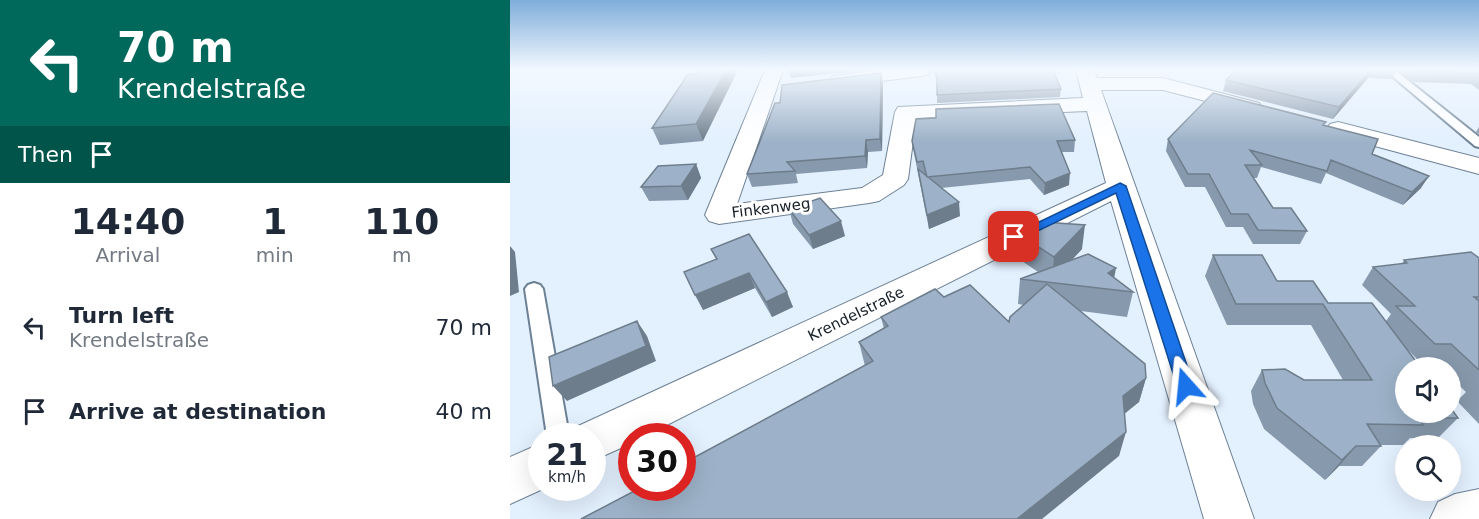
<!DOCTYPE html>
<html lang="en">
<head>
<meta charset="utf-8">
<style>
	body { margin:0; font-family:"DejaVu Sans",sans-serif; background:#f6f6f7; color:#1f2937; height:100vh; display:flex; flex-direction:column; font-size:22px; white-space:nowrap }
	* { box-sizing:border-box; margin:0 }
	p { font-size:20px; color:#747a83 }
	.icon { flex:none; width:33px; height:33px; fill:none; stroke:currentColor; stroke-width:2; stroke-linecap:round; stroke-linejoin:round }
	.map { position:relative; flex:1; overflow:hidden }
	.details { display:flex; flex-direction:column; background:#fff; width:510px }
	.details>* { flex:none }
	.top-card { background:#00695c; color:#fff; overflow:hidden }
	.controls { position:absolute; left:885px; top:357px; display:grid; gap:12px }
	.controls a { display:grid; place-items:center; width:66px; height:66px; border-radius:50%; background:#fff; box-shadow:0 6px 24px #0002; font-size:30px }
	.speed { position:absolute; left:18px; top:423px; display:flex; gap:12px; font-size:30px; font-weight:700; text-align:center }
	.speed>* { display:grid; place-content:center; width:78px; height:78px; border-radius:50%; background:#fff; box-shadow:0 6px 24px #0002; line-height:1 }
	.speed small { font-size:15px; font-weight:400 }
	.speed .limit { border:9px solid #d22; background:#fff; color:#111 }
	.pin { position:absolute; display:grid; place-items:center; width:51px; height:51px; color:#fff; margin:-26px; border-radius:12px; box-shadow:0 3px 9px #0006 }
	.me { position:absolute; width:66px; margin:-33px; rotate:342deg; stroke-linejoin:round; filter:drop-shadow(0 0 4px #0008) }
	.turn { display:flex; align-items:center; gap:21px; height:126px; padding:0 18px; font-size:27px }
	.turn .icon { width:78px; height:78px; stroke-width:2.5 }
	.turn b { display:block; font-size:42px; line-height:51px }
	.then { display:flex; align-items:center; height:57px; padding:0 18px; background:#0003; gap:12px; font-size:22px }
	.eta { display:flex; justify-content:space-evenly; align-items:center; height:102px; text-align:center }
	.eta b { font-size:36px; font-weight:600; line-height:42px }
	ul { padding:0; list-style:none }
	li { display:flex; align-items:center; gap:18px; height:84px; padding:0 18px }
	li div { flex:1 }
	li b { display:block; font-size:22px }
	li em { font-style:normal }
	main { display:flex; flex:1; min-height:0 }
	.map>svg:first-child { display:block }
</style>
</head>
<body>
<main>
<section class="details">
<div class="top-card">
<div class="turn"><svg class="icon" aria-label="left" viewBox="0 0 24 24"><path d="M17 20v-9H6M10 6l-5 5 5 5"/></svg><div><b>70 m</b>Krendelstraße</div></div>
<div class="then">Then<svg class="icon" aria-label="arrive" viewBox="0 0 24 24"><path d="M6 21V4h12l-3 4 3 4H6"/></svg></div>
</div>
<div class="eta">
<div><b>14:40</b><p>Arrival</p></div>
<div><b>1</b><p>min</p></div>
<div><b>110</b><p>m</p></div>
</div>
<ul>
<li><svg class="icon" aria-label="left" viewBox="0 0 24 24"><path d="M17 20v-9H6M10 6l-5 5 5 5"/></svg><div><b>Turn left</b><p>Krendelstraße</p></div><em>70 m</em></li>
<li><svg class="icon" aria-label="arrive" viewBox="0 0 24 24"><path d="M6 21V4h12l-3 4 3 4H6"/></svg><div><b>Arrive at destination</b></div><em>40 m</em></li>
</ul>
</section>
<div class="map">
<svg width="969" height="519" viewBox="0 0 969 519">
	<rect width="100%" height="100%" fill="#e3f0fe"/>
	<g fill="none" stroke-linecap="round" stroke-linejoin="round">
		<defs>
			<path id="service" d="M 875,70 L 885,70 L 969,137 L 969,147 L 965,146 Z
				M 24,283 L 30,285 L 33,289 L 59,436 L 37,436 L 15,289 L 18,285 Z"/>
			<path id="minor" d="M 255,70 L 273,70 L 227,204 L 352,188 L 373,175 L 385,112 L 388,107 L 573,98 L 566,70 L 584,70 L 587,78 L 653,78 L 749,103 L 752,107 L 749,111 L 742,113 L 653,90 L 591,90 L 744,519 L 694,519 L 601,201 L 135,436 L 122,436 L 122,443 L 82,461 L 82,436 L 62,436 L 66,427 L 596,183 L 577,111 L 406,118 L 398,179 L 394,185 L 369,201 L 359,203 L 209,224 L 199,221 L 195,215 Z
				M 370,70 L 421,70 L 419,74 L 412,76 L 330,86 L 323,84 L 320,80 L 323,76 Z
				M 828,122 L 969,158 L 969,174 L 820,134 L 817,129 L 820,124 Z
				M 32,443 L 32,488 L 35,488 L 0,504 L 0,457 Z
				M 969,489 L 969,519 L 920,519 L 928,502 L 945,494 Z"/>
		</defs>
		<!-- service casing -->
		<use href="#service" stroke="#6d8195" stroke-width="4"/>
		<!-- minor casing -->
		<use href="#minor" stroke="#6d8195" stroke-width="2"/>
		<!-- service -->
		<use href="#service" fill="#fff" fill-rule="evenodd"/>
		<!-- minor -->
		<use href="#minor" fill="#fff" fill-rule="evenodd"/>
	</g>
	<!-- wall -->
	<path fill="#8799ac" d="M 423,70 L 543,70 L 551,89 L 550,97 L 427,103 L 427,81 Z
		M 726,70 L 887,70 L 882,79 L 858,78 L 823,119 L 713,91 L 716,80 Z
		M 887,70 L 969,70 L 969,90 L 961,84 L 904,82 Z
		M 187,74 L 193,141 L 150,145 L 142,128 Z
		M 373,83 L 372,151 L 358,152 L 357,168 L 286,174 L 288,183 L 242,187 L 237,174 L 270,103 Z
		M 426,118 L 565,140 L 564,152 L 552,152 L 559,185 L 534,195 L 520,179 L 431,188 L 450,216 L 419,229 L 404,153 L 402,141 Z
		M 814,125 L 862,154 L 911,188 L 893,205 L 816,173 L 811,184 L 751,167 L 747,178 L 743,178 L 763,208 L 797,231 L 790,244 L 743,244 L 733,227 L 716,227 L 695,187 L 675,187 L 656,151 L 658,139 Z
		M 969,127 L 969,134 L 966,132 Z
		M 186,164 L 191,178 L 178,200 L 139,201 L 131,187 Z
		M 279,209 L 335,236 L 303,249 L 283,224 Z
		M 511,225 L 572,249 L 561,260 L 604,278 L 623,292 L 617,317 L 571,311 L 636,378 L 629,402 L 614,413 L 609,456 L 355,366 L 349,342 L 374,329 L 371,317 L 434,297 L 499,322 L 514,305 L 508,304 L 510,279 L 528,272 L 512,261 L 512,251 L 510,250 Z
		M 239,234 L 283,307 L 262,317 L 245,288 L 193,310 L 206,259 L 201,249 Z
		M 703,255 L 767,281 L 818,303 L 876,321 L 881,314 L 852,285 L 863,267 L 892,264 L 894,260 L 969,258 L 969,424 L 947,401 L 956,392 L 940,377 L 940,368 L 931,368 L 926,362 L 910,362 L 896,348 L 948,418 L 927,439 L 900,438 L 893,445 L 870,445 L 871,446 L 852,466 L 829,466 L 815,480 L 754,429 L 743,404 L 741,391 L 752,370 L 794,380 L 833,380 L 801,325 L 717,325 L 695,276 Z"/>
	<!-- shaded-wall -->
	<path fill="#6e7d8c" d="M 216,70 L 228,70 L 193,141 L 186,124 Z
		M 278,70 L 357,70 L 281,78 Z
		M 861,70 L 862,70 L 858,78 L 823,119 L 829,107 Z
		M 371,73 L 373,83 L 372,151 L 370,139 Z
		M 356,140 L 358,152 L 357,168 L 355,156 Z
		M 186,164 L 191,178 L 178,200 L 171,186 Z
		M 560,173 L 559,185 L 534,195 L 535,183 Z
		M 919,176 L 911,188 L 893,205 L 902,192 Z
		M 449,202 L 450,216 L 419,229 L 417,215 Z
		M 331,221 L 335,236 L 303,249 L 299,235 Z
		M 575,225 L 572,249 L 542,282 L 544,257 Z
		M 0,246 L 5,252 L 9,292 L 0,296 Z
		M 606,268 L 602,290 L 598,273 Z
		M 239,273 L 245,288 L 193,310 L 185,295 Z
		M 277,292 L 283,307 L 262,317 L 256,302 Z
		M 127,321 L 137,336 L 146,361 L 57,401 L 43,386 Z
		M 636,378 L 629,402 L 607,420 L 613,396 Z
		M 616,432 L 609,456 L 532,519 L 507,519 Z
		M 846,446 L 829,466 L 815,480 L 832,460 Z"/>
	<!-- building -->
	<path fill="#9db2c8" stroke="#6e7d8c" stroke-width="1.5" d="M 190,70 L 216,70 L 186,124 L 142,128 L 178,74 L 187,74 Z
		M 425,70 L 543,70 L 551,89 L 427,95 L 427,75 Z
		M 726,70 L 861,70 L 829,107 L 716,80 Z
		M 908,70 L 969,70 L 969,74 L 968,73 L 910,71 Z
		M 371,73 L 370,139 L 356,140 L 355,156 L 277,162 L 285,171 L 237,174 L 265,103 L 270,103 L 272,85 Z
		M 703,93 L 816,122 L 813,125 L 868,139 L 862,154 L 919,176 L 902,192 L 821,160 L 817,171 L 740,150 L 752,165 L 735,165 L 763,208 L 781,208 L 797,231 L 748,230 L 738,214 L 721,214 L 699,174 L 678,174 L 658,139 Z
		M 549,104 L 565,140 L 547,141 L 560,173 L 535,183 L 520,167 L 417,177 L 413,161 L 407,162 L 402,141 L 406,119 L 426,118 L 426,109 Z
		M 186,164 L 171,186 L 131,187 L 148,166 Z
		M 408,169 L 449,202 L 417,215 Z
		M 310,198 L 331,221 L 299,235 L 279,209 Z
		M 519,221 L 575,225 L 544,257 L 513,237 L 521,233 L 511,225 Z
		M 239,234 L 277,292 L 256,302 L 239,273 L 185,295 L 174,272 L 207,259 L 201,249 Z
		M 961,252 L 969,258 L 969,297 L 964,297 L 969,301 L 969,370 L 941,344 L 925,344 L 886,306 L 905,306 L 863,267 L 897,263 L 894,260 Z
		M 578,254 L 606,268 L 598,273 L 623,292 L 510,279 Z
		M 703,255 L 752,255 L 767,281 L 803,281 L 818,303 L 862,303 L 911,368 L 896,368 L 896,412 L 940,412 L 940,407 L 948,418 L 909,418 L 913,425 L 857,424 L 871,446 L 846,446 L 832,460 L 767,408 L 755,383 L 752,370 L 775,369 L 794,380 L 862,380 L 813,304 L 726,304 Z
		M 537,284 L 635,364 L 636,378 L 613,396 L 616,432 L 507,519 L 71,519 L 130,488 L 172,488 L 172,464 L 363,361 L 349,342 L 378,326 L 371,317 L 425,289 L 434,297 L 460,285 L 499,322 L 500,317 Z
		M 127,321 L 136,346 L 43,386 L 39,357 Z"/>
	<!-- sky -->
	<linearGradient id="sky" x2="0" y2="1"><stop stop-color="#7fadda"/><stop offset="0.49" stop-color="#f2f8ff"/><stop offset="1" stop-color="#f2f8ff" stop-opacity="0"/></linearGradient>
	<rect width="969" height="142" fill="url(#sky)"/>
	<!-- route -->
	<path fill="#1a73e8" stroke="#114b97" stroke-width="1.5" d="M 610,183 L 616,186 L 684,386 L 682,391 L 676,393 L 669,391 L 667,386 L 606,193 L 509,240 L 504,241 L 498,237 Z"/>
	<g text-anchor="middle" stroke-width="6" stroke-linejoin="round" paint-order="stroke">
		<!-- street labels -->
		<g font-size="15" fill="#161e26" stroke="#fff">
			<text transform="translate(261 208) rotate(-7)" y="5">Finkenweg</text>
			<text transform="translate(346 314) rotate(-26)" y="5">Krendelstraße</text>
		</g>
	</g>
</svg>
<div class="controls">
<a><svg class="icon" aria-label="sound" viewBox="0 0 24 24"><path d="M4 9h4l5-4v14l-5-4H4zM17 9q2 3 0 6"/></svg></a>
<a><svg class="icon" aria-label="search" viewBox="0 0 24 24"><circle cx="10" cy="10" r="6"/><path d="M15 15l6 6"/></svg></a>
</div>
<div class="speed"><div>21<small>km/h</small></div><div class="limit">30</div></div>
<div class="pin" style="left:504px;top:237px;background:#d93025"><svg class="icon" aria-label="arrive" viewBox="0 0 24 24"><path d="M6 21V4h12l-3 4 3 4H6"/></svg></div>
<svg class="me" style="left:676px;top:386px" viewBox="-20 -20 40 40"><path d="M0-17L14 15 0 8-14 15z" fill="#1a73e8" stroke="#fff" stroke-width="4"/></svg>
</div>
</main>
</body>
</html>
